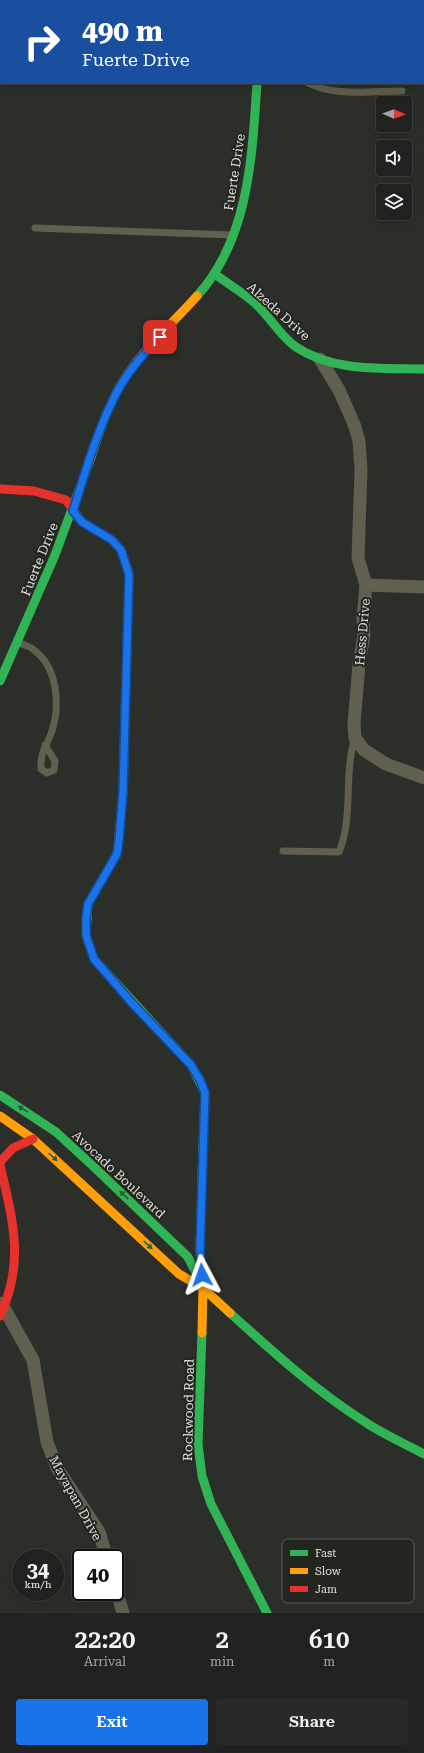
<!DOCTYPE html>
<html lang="en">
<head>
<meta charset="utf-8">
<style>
	body { margin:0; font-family:"Roboto Serif",serif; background:#292a28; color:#f1f3f6; height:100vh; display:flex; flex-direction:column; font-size:15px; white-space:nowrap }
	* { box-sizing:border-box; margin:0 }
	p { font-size:13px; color:#a2a4a4 }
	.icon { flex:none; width:22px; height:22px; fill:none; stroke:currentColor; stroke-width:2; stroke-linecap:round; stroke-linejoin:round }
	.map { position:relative; height:1613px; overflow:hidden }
	.details { display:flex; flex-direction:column; background:#21221f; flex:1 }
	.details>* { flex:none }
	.hud { position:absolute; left:0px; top:0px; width:424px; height:84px; box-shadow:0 4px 16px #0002,0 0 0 1px #3e3f3d; background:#1a4fa0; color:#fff; overflow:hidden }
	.needle { width:26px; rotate:92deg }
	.controls { position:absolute; left:376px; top:96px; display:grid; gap:8px }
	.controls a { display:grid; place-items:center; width:36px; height:36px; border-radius:4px; background:#21221f; box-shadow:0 4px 16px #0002,0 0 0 1px #3e3f3d; font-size:20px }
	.speed { position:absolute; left:12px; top:1549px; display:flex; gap:8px; font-size:20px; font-weight:700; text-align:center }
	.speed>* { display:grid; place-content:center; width:52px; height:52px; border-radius:50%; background:#21221f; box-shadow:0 4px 16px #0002,0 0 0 1px #3e3f3d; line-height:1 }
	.speed small { font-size:10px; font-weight:400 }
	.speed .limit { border:2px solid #111; border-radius:6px; background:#fff; color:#111 }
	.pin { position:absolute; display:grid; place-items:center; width:34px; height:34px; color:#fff; margin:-17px; border-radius:8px; box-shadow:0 2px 6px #0006 }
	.me { position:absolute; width:44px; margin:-22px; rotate:356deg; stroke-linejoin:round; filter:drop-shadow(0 0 3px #0008) }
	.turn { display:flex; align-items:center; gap:14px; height:84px; padding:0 16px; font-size:18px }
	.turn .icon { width:52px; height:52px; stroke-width:2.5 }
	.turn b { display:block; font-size:28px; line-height:34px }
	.eta { display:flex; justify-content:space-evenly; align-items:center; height:68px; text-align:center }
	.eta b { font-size:24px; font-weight:600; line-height:28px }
	.action { display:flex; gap:8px; margin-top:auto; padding:8px 16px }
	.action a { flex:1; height:46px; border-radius:4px; background:#1a73e8; color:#fff; font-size:16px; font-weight:600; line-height:46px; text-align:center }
	.action a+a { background:#292a28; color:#f1f3f6 }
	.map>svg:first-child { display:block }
</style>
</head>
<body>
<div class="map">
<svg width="424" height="1613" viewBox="0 0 424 1613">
	<rect width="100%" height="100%" fill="#2c2e29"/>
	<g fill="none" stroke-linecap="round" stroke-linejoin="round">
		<!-- lane -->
		<path stroke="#615f4f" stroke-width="7" d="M 0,72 L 1,68
			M 308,83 C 335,97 373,91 402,91
			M 35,228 L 232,235
			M 17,642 C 23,645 30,646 34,650 C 58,668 60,705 52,731 C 47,746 40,751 41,769 L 47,773 L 54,770 L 55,761 L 45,745
			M 283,851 L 339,852 C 354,816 343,775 355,738"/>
		<!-- street -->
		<path stroke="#615f4f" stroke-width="13" d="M 423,26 L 424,26
			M 0,49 L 1,49
			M 320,359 L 339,390 L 354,424 L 359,441 L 361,470 L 358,558 L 366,585 L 363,619 L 364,635 L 359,664 L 354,724 L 355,738 L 364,750 L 386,764 L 424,778
			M 366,585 L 424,587
			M 0,1303 L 4,1308 L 33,1360 L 47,1442 L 57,1468 L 99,1532 L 107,1558
			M 115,1585 L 123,1613"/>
		<!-- fast -->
		<path stroke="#30b455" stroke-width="9" d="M 261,0 L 261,1
			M 215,274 C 229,285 246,294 259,307 C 272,320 281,337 296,347 C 333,372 382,368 424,369
			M 197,296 C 249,239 252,157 257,83
			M 0,681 L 55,555 L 89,463
			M 118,847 L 117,854 L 88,904 L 86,935 L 94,959 L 191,1065 L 205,1093 L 203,1145
			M 0,1095 L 56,1132 L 94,1167 L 188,1257 L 199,1279
			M 230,1313 C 273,1352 316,1391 365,1422 C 383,1434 405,1444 424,1454
			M 202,1333 L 198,1444 L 202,1476 L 211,1504 L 267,1613"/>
		<!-- slow -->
		<path stroke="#ff9f0a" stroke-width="9" d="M 89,463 C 98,436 107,409 121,384 C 141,351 171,325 197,296
			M 118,847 L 123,792 L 128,609
			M 0,1116 L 33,1139 L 179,1274 L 203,1288 L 230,1313
			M 202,1333 L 203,1288 L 200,1251 L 203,1145"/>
		<!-- jam -->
		<path stroke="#e5322d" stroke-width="9" d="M 0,489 L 34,491 L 66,500 L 82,522 L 112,540 L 121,550 L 129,574 L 128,609
			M 0,1162 L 13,1148 L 33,1139
			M 0,1165 C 13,1221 25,1262 0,1316"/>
	</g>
	<!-- one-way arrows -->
	<defs><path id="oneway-solid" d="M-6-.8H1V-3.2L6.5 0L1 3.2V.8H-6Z"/></defs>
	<g fill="#285e35">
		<use href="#oneway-solid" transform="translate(23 1109) rotate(-149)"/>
		<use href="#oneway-solid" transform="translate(53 1157) rotate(42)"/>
		<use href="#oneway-solid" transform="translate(124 1195) rotate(-136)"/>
		<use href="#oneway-solid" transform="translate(148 1245) rotate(43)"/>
	</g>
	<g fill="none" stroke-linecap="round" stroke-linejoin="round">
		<defs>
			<path id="route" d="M 160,337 C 143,354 124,376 114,398 C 96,434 85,473 73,511 L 82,522 L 112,540 L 121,550 L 129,574 L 123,792 L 119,840 L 117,854 L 88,904 L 86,918 L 86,935 L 94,959 L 132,1003 L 191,1065 L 200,1080 L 205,1093 L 200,1251 L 202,1275"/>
		</defs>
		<!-- route casing -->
		<use href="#route" stroke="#114b97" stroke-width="10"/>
		<!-- route -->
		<use href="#route" stroke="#1a73e8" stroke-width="7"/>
	</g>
	<g text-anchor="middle" stroke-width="4" stroke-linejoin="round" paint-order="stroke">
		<!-- street labels -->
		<g font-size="13" fill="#dee0dc" stroke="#23251f">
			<text transform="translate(234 172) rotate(-81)" y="5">Fuerte Drive</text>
			<text transform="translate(279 311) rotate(42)" y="5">Alzeda Drive</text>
			<text transform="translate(39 559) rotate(-68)" y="5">Fuerte Drive</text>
			<text transform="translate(362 632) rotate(-85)" y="5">Hess Drive</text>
			<text transform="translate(119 1174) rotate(43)" y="5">Avocado Boulevard</text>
			<text transform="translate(188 1410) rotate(-89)" y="5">Rockwood Road</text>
			<text transform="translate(76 1498) rotate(61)" y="5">Mayapan Drive</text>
		</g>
	</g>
	<!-- legend -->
	<rect x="282" y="1539" width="132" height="64" rx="6" fill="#23251f" stroke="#5b5d58" stroke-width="1"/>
	<rect x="290" y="1550" width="18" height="6" fill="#30b455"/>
	<rect x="290" y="1568" width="18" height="6" fill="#ff9f0a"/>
	<rect x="290" y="1586" width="18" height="6" fill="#e5322d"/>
	<g font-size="11" fill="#dee0dc">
		<text x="315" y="1557">Fast</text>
		<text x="315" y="1575">Slow</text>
		<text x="315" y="1593">Jam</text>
	</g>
</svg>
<div class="controls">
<a><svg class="needle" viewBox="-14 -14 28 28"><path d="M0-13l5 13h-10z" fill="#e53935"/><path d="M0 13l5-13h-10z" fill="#a2a4a4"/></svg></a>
<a><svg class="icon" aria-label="sound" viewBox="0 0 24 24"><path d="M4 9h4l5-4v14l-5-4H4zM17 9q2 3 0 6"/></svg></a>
<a><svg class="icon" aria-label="layers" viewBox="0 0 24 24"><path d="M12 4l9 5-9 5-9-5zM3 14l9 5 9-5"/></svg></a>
</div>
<div class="speed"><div>34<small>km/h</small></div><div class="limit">40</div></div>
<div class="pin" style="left:160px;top:337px;background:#d93025"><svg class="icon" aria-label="arrive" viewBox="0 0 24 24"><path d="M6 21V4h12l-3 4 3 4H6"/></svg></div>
<svg class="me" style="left:202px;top:1275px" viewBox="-20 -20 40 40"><path d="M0-17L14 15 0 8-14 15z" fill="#1a73e8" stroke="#fff" stroke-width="4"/></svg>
<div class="hud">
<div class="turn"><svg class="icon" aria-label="right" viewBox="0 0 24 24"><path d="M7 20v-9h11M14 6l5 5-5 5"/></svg><div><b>490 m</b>Fuerte Drive</div></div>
</div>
</div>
<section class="details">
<div class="eta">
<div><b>22:20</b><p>Arrival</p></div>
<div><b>2</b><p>min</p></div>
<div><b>610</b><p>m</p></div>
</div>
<div class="action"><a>Exit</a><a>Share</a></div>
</section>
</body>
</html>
